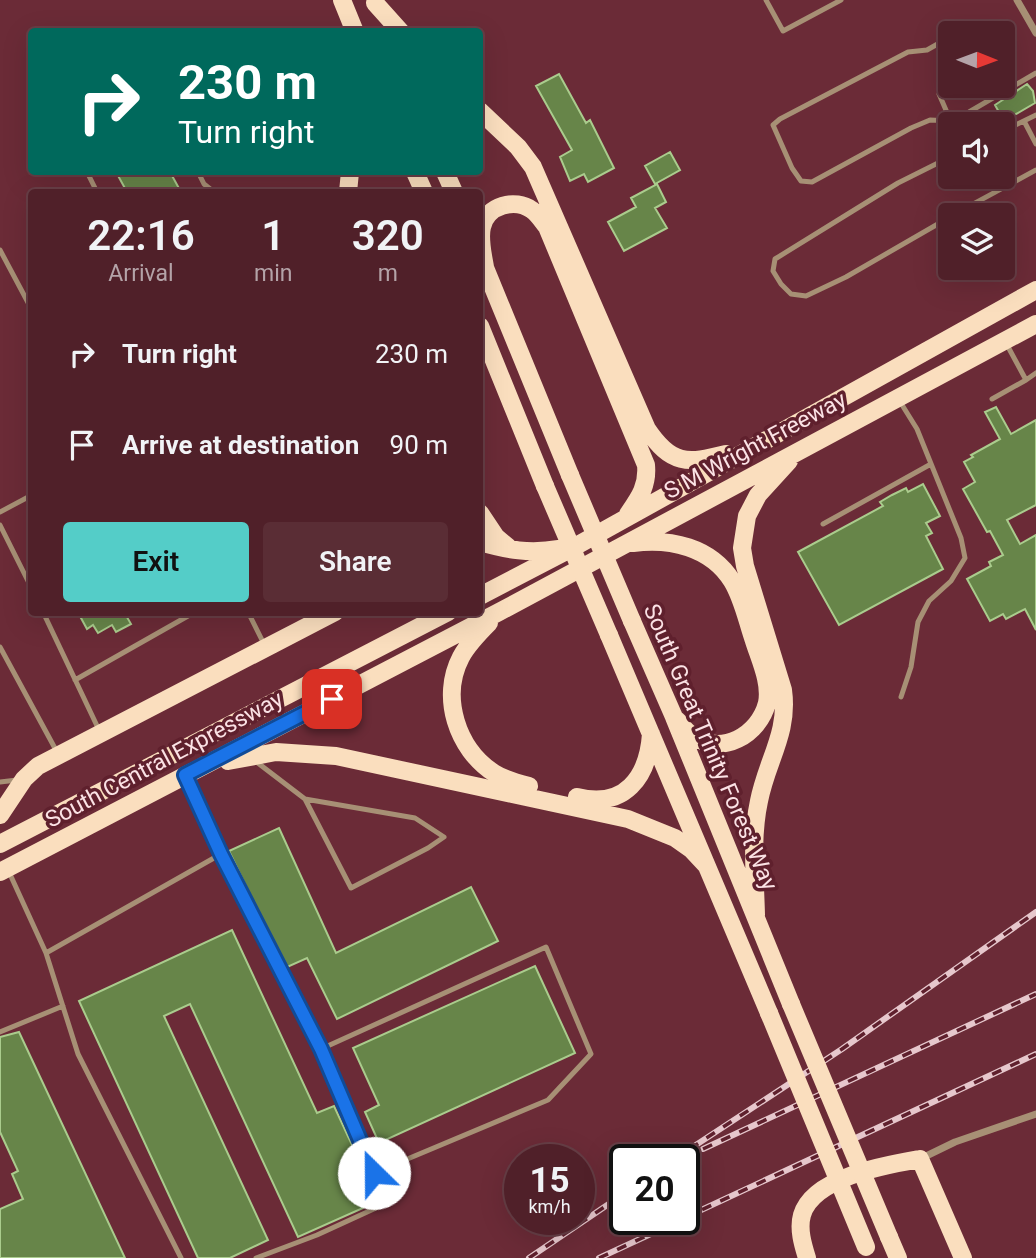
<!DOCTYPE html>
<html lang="en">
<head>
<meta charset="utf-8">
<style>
	body { margin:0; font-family:Roboto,sans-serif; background:#5a2d35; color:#f1f3f6; height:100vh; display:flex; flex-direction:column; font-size:26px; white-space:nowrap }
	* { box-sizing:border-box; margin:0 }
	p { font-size:23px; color:#b4a3a8 }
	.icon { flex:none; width:38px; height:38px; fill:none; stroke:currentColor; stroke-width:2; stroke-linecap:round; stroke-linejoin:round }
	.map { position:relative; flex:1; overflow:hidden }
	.details { position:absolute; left:28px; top:189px; width:455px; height:427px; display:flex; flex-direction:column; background:#502029; border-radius:7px; box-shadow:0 7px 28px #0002,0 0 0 2px #673e46 }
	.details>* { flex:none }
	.top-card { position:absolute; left:28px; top:28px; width:455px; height:147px; border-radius:7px; box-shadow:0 7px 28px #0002,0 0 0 2px #673e46; background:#00695c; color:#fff; overflow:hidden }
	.needle { width:46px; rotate:91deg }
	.tools { position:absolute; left:938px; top:21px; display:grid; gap:14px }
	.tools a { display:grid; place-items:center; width:77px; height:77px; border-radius:7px; background:#502029; box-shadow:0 7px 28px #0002,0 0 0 2px #673e46; font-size:35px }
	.speed { position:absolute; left:504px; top:1144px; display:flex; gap:14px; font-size:35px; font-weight:700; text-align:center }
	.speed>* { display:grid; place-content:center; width:91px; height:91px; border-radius:50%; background:#502029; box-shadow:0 7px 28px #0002,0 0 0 2px #673e46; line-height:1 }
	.speed small { font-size:18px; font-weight:400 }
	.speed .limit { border:4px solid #111; border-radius:10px; background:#fff; color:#111 }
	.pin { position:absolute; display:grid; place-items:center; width:60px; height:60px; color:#fff; margin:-30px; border-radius:14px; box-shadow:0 4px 10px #0006 }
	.me { position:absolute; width:77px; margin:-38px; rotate:337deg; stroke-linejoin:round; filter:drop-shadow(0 0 5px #0008) }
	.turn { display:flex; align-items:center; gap:24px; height:147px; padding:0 35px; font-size:32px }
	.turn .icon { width:91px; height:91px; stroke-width:2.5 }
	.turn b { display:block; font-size:49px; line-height:60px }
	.eta { display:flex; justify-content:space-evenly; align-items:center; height:119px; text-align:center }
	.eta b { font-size:42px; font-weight:600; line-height:49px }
	.cta { display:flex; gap:14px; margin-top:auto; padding:14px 35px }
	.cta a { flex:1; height:80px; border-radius:7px; background:#54cdc8; color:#111; font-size:28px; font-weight:600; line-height:80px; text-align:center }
	.cta a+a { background:#5a2d35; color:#f1f3f6 }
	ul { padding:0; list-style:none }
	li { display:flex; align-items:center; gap:21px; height:91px; padding:0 35px }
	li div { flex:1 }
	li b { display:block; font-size:26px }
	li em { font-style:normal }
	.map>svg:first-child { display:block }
</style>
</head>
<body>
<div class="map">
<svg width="1036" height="1258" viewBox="0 0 1036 1258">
	<rect width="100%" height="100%" fill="#6b2b37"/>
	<!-- building -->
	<path fill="#678549" stroke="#aacc8d" stroke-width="2" d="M 559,74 L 586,123 L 590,120 L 614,168 L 588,182 L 584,174 L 570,181 L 560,157 L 572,150 L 536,86 Z
		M 1027,84 L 1033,91 L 1035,103 L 1004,121 L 995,105 Z
		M 670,152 L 680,170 L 655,184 L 645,166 Z
		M 116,172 L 170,172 L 181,192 L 127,192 Z
		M 657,184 L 666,202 L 655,208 L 667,228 L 624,251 L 608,222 L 636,207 L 631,198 Z
		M 996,407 L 1011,434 L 1036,420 L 1036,505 L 1007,520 L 1020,544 L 1036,535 L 1036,630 L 1025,609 L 1006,619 L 1003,614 L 990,621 L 967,579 L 991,566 L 989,562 L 1003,555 L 990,531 L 987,532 L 963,489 L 975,482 L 964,462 L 973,457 L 971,455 L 1000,439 L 985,412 Z
		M 923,484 L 940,516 L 926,523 L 932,533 L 926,536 L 943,569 L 839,625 L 798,552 L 883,506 L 880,502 L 892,495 L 906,488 L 908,492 Z
		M 91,612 L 124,612 L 131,624 L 116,632 L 112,625 L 98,633 L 93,625 L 87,629 L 81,618 Z
		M 279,828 L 336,953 L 471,887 L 498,941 L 337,1019 L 307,958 L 285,968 L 229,851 Z
		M 232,930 L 317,1113 L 334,1106 L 359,1160 L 343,1167 L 363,1208 L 298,1237 L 190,1004 L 164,1016 L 268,1240 L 230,1258 L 198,1258 L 79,1001 Z
		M 535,966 L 575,1053 L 379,1143 L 365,1112 L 379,1105 L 353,1048 Z
		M 19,1032 L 125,1258 L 0,1258 L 0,1209 L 23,1199 L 12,1174 L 18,1171 L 0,1132 L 0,1037 Z"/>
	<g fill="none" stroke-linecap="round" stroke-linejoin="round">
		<!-- service -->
		<path stroke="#a79075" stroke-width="5" d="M 766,0 L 783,31 L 841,0
			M 957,33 L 978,23 L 987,33
			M 950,37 L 927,50 L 908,52 L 780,119 L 773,125 L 792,168 L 801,181 L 812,182 L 911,128 L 930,120 L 951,121 L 969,112 L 1036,73
			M 950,80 L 944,84 L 939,94 L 952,124
			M 1024,121 L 1036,144
			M 1003,131 L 1036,115
			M 950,157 L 898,183 L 775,259 L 773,271 L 781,284 L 791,294 L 806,296 L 846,277 L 950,217
			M 87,172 L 97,192
			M 198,172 L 204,184 L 214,192
			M 953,215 L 1036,170
			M 0,250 L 32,310
			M 1006,343 L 1026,380 L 1036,373
			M 992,399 L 1026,380
			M 899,400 L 917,429 L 961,538 L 965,558 L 951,581 L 929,601 L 918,622 L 911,667 L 901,697
			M 0,512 L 32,495
			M 823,524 L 931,464
			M 0,525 L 32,589
			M 43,612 L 99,730
			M 248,612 L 264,644
			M 0,647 L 57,752
			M 75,680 L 195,612
			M 254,760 L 305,799 L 351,888 L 428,848 L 444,837 L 415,818 L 305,799
			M 186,778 L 221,854 L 321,1049 L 546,947 L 591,1054 L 548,1100 L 374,1173 L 321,1049
			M 0,782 L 17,780
			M 9,872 L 46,953 L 78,1054 L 181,1258
			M 46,953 L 221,854
			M 0,1032 L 63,1006
			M 256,1258 L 317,1235 L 389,1202 L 374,1173"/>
		<!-- minor -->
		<path stroke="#a79075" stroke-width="7" d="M 1017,0 L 1036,33
			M 920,1159 L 955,1142 L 1036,1114"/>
		<!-- primary -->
		<path stroke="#fadebe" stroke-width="18" d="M 342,0 L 355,32
			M 375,3 L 401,32
			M 480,111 L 518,147 L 533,167 L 647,429 C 671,465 687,464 726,454
			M 415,172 L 424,192
			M 445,172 L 454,192
			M 348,192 L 350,172
			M 481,258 L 570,475
			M 485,267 C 483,255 479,239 482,227 C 487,205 515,198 532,210 C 538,214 542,221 547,227 L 646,465 C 648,486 639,498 628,514
			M 480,326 L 545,486
			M 480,513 L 496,537 L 508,547
			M 480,542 C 508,550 529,554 559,549
			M 633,543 C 670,538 711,547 732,581 C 743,599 747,621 754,641 C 760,660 771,683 767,703 C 759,735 722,756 693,736 C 687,733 682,726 678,721
			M 480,596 L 576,546 L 1036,290
			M 632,621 L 674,717 L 791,1004
			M 489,623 C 479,633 468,644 461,657 C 440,697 457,749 494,773 C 505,780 517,783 529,786
			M 609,635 L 769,1013
			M 228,761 L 276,752 L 336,756 L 628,819 L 675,838 L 692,850 L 706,865
			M 577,797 C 625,809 648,777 651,734
			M 0,815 L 24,779 L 38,766 L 335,612
			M 0,844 L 448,612
			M 0,872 L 499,612 L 1036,324
			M 756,915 C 755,877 751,838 759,801 C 767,760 789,733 783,690 L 745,566 L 742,548 L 747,516 L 758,495 L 789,461
			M 889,1237 L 898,1258
			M 807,1258 C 803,1245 798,1229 802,1215 C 813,1177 886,1165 920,1159 L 963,1258"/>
		<defs>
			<path id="rail" d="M 703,1149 L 1036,994
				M 673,1160 L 842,1049 L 1036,912
				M 684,1218 L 1036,1054
				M 529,1258 L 625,1193
				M 599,1258 L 681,1220"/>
		</defs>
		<!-- rail casing -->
		<use href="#rail" stroke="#e6c7cc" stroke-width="6"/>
		<!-- rail -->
		<use href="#rail" stroke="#5f202d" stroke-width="3.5" stroke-dasharray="10" stroke-linecap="butt"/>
		<!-- primary-bridge -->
		<path stroke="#fadebe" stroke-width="18" d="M 570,475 L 632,621
			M 545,486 L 609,635
			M 791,1004 L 889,1237
			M 769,1013 L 866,1247"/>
	</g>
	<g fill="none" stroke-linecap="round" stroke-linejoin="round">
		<defs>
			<path id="route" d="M 332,699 L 185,775 L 221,854 L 321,1049 L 374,1173"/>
		</defs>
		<!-- route casing -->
		<use href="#route" stroke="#114b97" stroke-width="18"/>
		<!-- route -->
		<use href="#route" stroke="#1a73e8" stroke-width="12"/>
	</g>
	<g text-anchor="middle" stroke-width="7" stroke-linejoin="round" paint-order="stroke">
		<!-- street labels -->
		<g font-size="23" fill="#fbe2e5" stroke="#5f202d">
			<text transform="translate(755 445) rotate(-28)" y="8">S M Wright Freeway</text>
			<text transform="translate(711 747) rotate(67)" y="8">South Great Trinity Forest Way</text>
			<text transform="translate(164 759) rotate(-28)" y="8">South Central Expressway</text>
		</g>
	</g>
</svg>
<div class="tools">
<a><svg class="needle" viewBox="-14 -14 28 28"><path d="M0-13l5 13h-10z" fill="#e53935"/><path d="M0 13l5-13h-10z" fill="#b4a3a8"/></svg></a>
<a><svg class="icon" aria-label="sound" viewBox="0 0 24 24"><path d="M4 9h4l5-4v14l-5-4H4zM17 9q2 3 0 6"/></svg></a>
<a><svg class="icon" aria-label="layers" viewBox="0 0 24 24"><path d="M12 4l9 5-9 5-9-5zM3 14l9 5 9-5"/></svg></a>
</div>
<div class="speed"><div>15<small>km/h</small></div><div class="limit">20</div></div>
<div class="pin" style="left:332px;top:699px;background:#d93025"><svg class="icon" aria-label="arrive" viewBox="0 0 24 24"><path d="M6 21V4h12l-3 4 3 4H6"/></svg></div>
<svg class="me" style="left:374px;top:1173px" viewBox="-20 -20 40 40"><circle r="19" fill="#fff"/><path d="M0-13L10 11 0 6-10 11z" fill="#1a73e8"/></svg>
<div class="top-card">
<div class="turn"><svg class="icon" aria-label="right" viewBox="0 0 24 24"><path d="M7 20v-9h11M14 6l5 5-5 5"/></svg><div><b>230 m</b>Turn right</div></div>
</div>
<section class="details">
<div class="eta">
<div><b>22:16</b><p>Arrival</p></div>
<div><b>1</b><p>min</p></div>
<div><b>320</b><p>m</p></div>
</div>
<ul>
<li><svg class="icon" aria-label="right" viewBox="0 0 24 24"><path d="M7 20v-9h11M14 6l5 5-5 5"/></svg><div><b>Turn right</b></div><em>230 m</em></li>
<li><svg class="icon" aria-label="arrive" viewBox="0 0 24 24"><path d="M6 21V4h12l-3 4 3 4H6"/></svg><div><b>Arrive at destination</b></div><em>90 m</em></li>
</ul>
<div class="cta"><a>Exit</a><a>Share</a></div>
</section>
</div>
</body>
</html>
